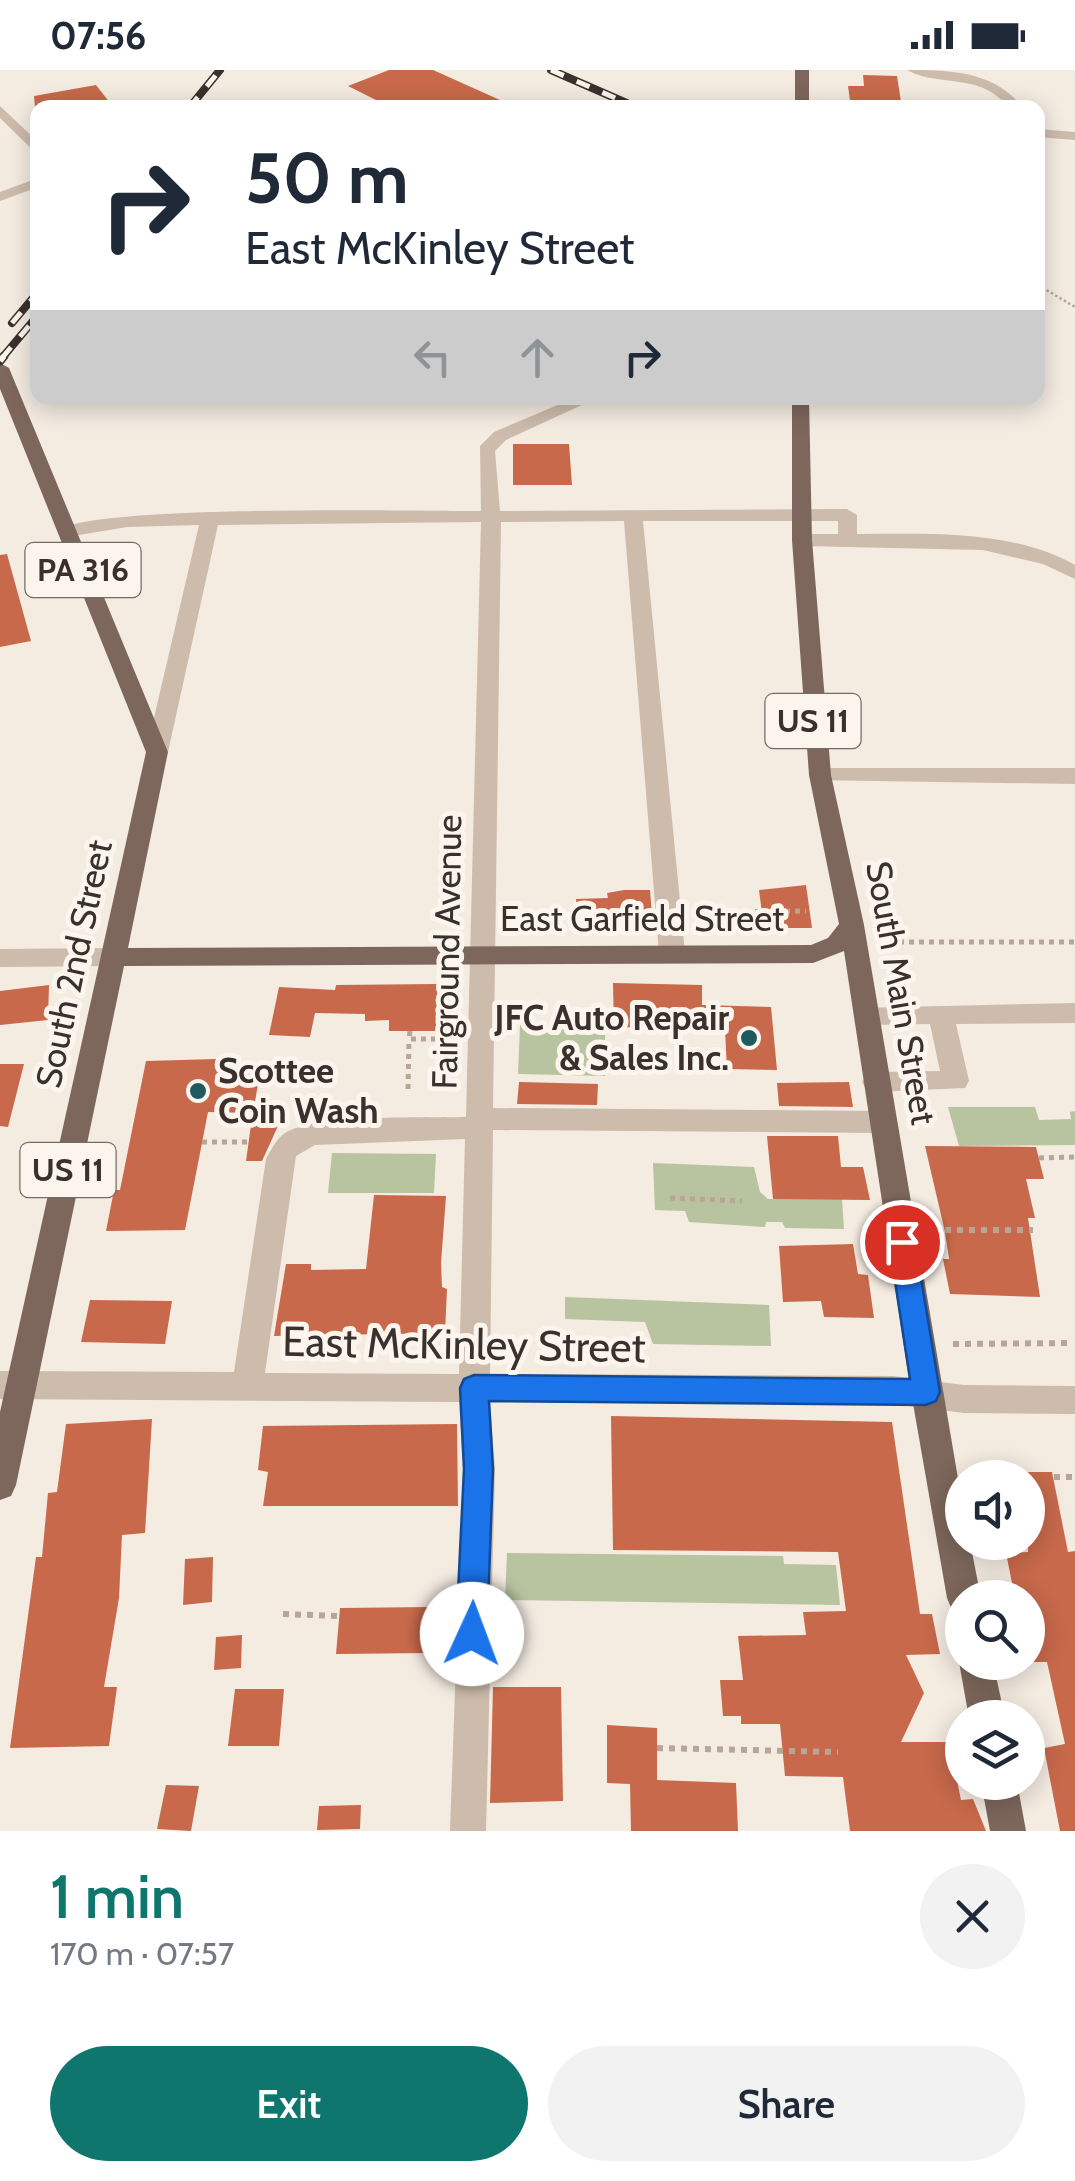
<!DOCTYPE html>
<html lang="en">
<head>
<meta charset="utf-8">
<style>
	body { margin:0; font-family:Cabin,sans-serif; background:#f2f2f3; color:#1f2937; height:100vh; display:flex; flex-direction:column; font-size:38px; white-space:nowrap }
	* { box-sizing:border-box; margin:0 }
	p { font-size:32px; color:#747a83 }
	.icon { flex:none; width:55px; height:55px; fill:none; stroke:currentColor; stroke-width:2; stroke-linecap:round; stroke-linejoin:round }
	.map { position:relative; height:1761px; overflow:hidden }
	.details { display:flex; flex-direction:column; background:#fff; flex:1 }
	.details>* { flex:none }
	.top-card { position:absolute; left:30px; top:30px; width:1015px; height:305px; border-radius:20px; box-shadow:0 5px 25px #0003; background:#fff; color:#1f2937; overflow:hidden }
	.fabs { position:absolute; left:945px; top:1390px; display:grid; gap:20px }
	.fabs a { display:grid; place-items:center; width:100px; height:100px; border-radius:50%; background:#fff; box-shadow:0 5px 25px #0003; font-size:50px }
	.pin { position:absolute; display:grid; place-items:center; width:85px; height:85px; color:#fff; margin:-42px; border:5px solid #fff; border-radius:50%; box-shadow:0 2px 10px #0007 }
	.me { position:absolute; width:110px; margin:-55px; rotate:2deg; stroke-linejoin:round; filter:drop-shadow(0 0 8px #0008) }
	.turn { display:flex; align-items:center; gap:35px; height:210px; padding:0 50px; font-size:45px }
	.turn .icon { width:130px; height:130px; stroke-width:2.5 }
	.turn b { display:block; font-size:70px; line-height:85px }
	.lanes { display:flex; align-items:center; height:95px; padding:0 50px; background:#0003; justify-content:center; gap:50px; direction:ltr }
	.lanes .off { opacity:.35 }
	.round { display:grid; place-items:center; flex:none; width:105px; height:105px; border-radius:52px; background:#f2f2f3 }
	.headline { display:flex; align-items:center; justify-content:space-between; height:170px; padding:0 50px }
	h1 { font-size:60px; font-weight:600; line-height:75px; color:#0f766e }
	.primary-button { display:flex; gap:20px; margin-top:auto; padding:20px 50px }
	.primary-button a { flex:1; height:115px; border-radius:60px; background:#0f766e; color:#fff; font-size:40px; font-weight:600; line-height:115px; text-align:center }
	.primary-button a+a { background:#f2f2f3; color:#1f2937 }
	.status { display:flex; justify-content:space-between; align-items:center; height:70px; padding:0 50px; background:#fff; direction:ltr }
	.status svg { height:28px; fill:currentColor }
	.map>svg:first-child { display:block }
</style>
</head>
<body>
<div class="status"><b>07:56</b><svg viewBox="0 0 49 12"><path d="M0 12V9h3v3zM5 12V6h3v6zM10 12V3h3v9zM15 12V0h3v12zM26 1h20v11H26zM47 4h2v5h-2z"/></svg></div>
<div class="map">
<svg width="1075" height="1761" viewBox="0 0 1075 1761">
	<rect width="100%" height="100%" fill="#f4ebe1"/>
	<!-- green -->
	<path fill="#b8c4a0" d="M 520,955 L 605,957 L 605,1006 L 518,1004 Z
		M 948,1037 L 1035,1037 L 1039,1050 L 1071,1049 L 1070,1042 L 1075,1041 L 1075,1075 L 959,1076 Z
		M 332,1083 L 436,1084 L 434,1123 L 328,1123 Z
		M 653,1093 L 754,1097 L 760,1122 L 768,1129 L 842,1129 L 844,1159 L 785,1158 L 782,1152 L 766,1152 L 765,1157 L 689,1152 L 685,1141 L 655,1140 Z
		M 565,1227 L 769,1235 L 771,1276 L 653,1274 L 645,1252 L 565,1249 Z
		M 507,1483 L 783,1486 L 784,1494 L 836,1495 L 840,1535 L 505,1530 Z"/>
	<!-- building -->
	<path fill="#c8694b" d="M 389,0 L 433,0 L 518,38 L 392,38 L 348,16 Z
		M 863,5 L 897,6 L 902,38 L 851,38 L 848,16 L 864,16 Z
		M 96,15 L 114,38 L 35,38 L 34,26 Z
		M 513,374 L 569,374 L 572,415 L 513,415 Z
		M 7,484 L 31,571 L 0,577 L 0,485 Z
		M 806,815 L 812,858 L 764,858 L 759,820 Z
		M 624,820 L 650,820 L 653,858 L 579,854 L 576,829 L 608,828 L 607,823 Z
		M 613,913 L 702,915 L 702,935 L 771,937 L 777,1000 L 727,999 L 725,959 L 614,957 Z
		M 437,914 L 437,961 L 389,961 L 389,950 L 365,951 L 365,944 L 315,943 L 310,967 L 269,965 L 279,917 L 335,920 L 336,915 Z
		M 49,915 L 48,950 L 0,955 L 0,921 Z
		M 216,989 L 218,1002 L 260,1002 L 253,1043 L 208,1042 L 185,1160 L 106,1161 L 114,1120 L 120,1120 L 146,991 Z
		M 0,994 L 24,994 L 8,1057 L 0,1056 Z
		M 519,1012 L 598,1014 L 597,1035 L 517,1034 Z
		M 849,1012 L 853,1037 L 779,1036 L 777,1013 Z
		M 251,1055 L 278,1056 L 262,1091 L 246,1091 Z
		M 767,1066 L 838,1066 L 841,1097 L 863,1097 L 870,1130 L 773,1129 Z
		M 925,1076 L 1036,1077 L 1044,1109 L 1026,1109 L 1035,1148 L 1028,1148 L 1040,1227 L 950,1224 L 943,1189 L 949,1189 L 945,1162 Z
		M 374,1125 L 446,1126 L 441,1193 L 442,1217 L 447,1219 L 445,1263 L 274,1266 L 286,1194 L 311,1194 L 311,1200 L 366,1199 Z
		M 853,1174 L 858,1204 L 868,1205 L 874,1248 L 824,1247 L 821,1231 L 783,1232 L 779,1176 Z
		M 90,1230 L 172,1231 L 165,1274 L 81,1272 Z
		M 611,1346 L 892,1352 L 920,1544 L 932,1544 L 940,1584 L 906,1585 L 924,1623 L 901,1672 L 949,1672 L 961,1730 L 973,1729 L 986,1761 L 850,1761 L 843,1707 L 785,1706 L 780,1654 L 741,1654 L 741,1646 L 723,1646 L 720,1610 L 743,1610 L 738,1566 L 806,1565 L 803,1542 L 846,1541 L 838,1482 L 613,1480 Z
		M 152,1349 L 145,1463 L 122,1465 L 119,1528 L 104,1617 L 117,1617 L 109,1676 L 10,1678 L 36,1487 L 42,1487 L 48,1423 L 57,1422 L 66,1354 Z
		M 457,1354 L 458,1436 L 263,1436 L 268,1402 L 258,1400 L 263,1356 Z
		M 1028,1402 L 1052,1402 L 1068,1482 L 1075,1481 L 1075,1761 L 1060,1761 L 1044,1678 L 1065,1674 L 1047,1592 L 1028,1592 L 1028,1528 L 1015,1528 L 1006,1483 L 1028,1482 Z
		M 213,1487 L 212,1532 L 183,1535 L 185,1489 Z
		M 430,1537 L 429,1583 L 336,1584 L 340,1538 Z
		M 242,1565 L 241,1598 L 214,1600 L 216,1567 Z
		M 493,1617 L 561,1617 L 563,1731 L 490,1733 Z
		M 235,1619 L 284,1619 L 279,1676 L 228,1676 Z
		M 607,1655 L 657,1658 L 657,1710 L 736,1713 L 738,1761 L 631,1761 L 630,1714 L 607,1713 Z
		M 166,1715 L 199,1716 L 191,1761 L 157,1759 Z
		M 361,1735 L 360,1759 L 317,1760 L 319,1736 Z"/>
	<g fill="none" stroke-linecap="round" stroke-linejoin="round">
		<!-- path-far2 -->
		<path stroke="#b9a596" stroke-width="2.5" stroke-dasharray="2.5 2.5" stroke-linecap="butt" d="M 1038,215 L 1075,237"/>
		<!-- path-far1 -->
		<path stroke="#b9a596" stroke-width="5" stroke-dasharray="5 5" stroke-linecap="butt" d="M 742,841 L 744,855
			M 715,842 L 806,841
			M 879,872 L 1075,872
			M 410,961 L 409,969 L 451,969
			M 408,1019 L 409,969
			M 202,1072 L 248,1072
			M 1039,1088 L 1075,1087
			M 670,1128 L 742,1131"/>
		<!-- path -->
		<path stroke="#b9a596" stroke-width="6" stroke-dasharray="6 6" stroke-linecap="butt" d="M 933,1160 L 1033,1160
			M 953,1274 L 1073,1273
			M 1054,1407 L 1075,1407
			M 283,1544 L 339,1546
			M 429,1551 L 446,1551
			M 657,1678 L 838,1682"/>
		<!-- minor -->
		<path fill="#cdbbac" fill-rule="evenodd" d="M 907,0 C 950,0 995,1 1023,38 L 1009,38 C 980,1 939,18 907,0 Z
			M 0,36 L 38,72 L 38,85 L 0,48 Z
			M 1038,59 L 1075,62 L 1075,70 L 1038,67 Z
			M 38,108 L 38,117 L 0,131 L 0,122 Z
			M 574,328 L 597,328 L 506,370 L 495,381 L 500,441 L 847,439 L 857,445 L 857,464 C 929,464 1011,459 1075,495 L 1075,509 L 1043,494 L 983,480 L 802,476 L 792,470 L 802,464 L 838,464 L 838,451 L 643,451 L 685,883 L 672,892 L 659,883 L 624,451 L 501,452 L 493,1038 L 881,1041 L 891,1044 L 895,1052 L 891,1060 L 881,1063 L 493,1060 L 490,1304 L 893,1306 L 964,1315 L 1075,1316 L 1075,1344 L 964,1343 L 893,1334 L 490,1332 L 495,1399 L 486,1761 L 450,1761 L 463,1399 L 459,1332 L 0,1329 L 0,1301 L 234,1302 L 266,1089 C 271,1080 276,1069 285,1063 C 314,1044 426,1048 466,1047 L 481,452 L 218,455 L 168,682 L 157,689 L 146,682 L 199,455 L 127,457 L 67,467 L 57,461 C 88,434 419,441 481,441 L 480,376 L 494,362 ZM 465,1069 L 459,1304 L 265,1303 L 296,1086 L 315,1075 Z
			M 820,698 L 1075,698 L 1075,714 L 812,710 L 809,705 L 812,700 Z
			M 115,878 L 128,887 L 115,896 L 0,897 L 0,879 Z
			M 1075,933 L 1075,953 L 956,954 L 969,1011 L 965,1018 L 875,1022 L 866,1019 L 862,1012 L 866,1005 L 875,1002 L 940,1001 L 930,954 L 867,955 L 858,952 L 854,945 L 858,938 Z"/>
		<!-- major -->
		<path fill="#7d675c" fill-rule="evenodd" d="M 795,0 L 809,0 L 809,38 L 795,38 Z
			M 0,293 L 9,298 L 168,682 L 128,878 L 811,875 L 828,868 L 839,854 L 809,705 L 792,470 L 792,328 L 809,328 L 812,470 L 831,705 L 864,855 L 962,1432 L 962,1472 L 970,1472 L 981,1528 L 962,1528 L 962,1544 L 952,1540 L 947,1528 L 911,1322 L 844,881 L 813,893 L 124,896 L 16,1415 L 11,1426 L 0,1430 L 0,1342 L 146,682 L 0,319 Z
			M 962,1583 L 962,1592 L 993,1592 L 1005,1648 L 969,1648 L 959,1592 Z
			M 981,1712 L 1017,1712 L 1026,1761 L 990,1761 Z"/>
		<defs>
			<path id="rail-far1" d="M 551,0 L 638,38
				M 189,38 L 220,0
				M 12,253 L 38,222
				M 2,288 L 38,245"/>
			<path id="rail" d="M 0,291 L 4,286"/>
		</defs>
		<!-- rail-far1 casing -->
		<use href="#rail-far1" stroke="#3b302b" stroke-width="8"/>
		<!-- rail casing -->
		<use href="#rail" stroke="#3b302b" stroke-width="9"/>
		<!-- rail-far1 -->
		<use href="#rail-far1" stroke="#fbf5ee" stroke-width="5" stroke-dasharray="14" stroke-linecap="butt"/>
		<!-- rail -->
		<use href="#rail" stroke="#fbf5ee" stroke-width="6" stroke-dasharray="18" stroke-linecap="butt"/>
	</g>
	<!-- route -->
	<path fill="#1a73e8" stroke="#114b97" stroke-width="2.5" d="M 902,1161 L 911,1165 L 915,1172 L 940,1322 L 936,1331 L 926,1335 L 489,1331 L 493,1399 L 487,1564 L 483,1575 L 472,1579 L 460,1575 L 456,1564 L 464,1399 L 460,1318 L 464,1309 L 474,1305 L 910,1309 L 889,1172 L 893,1165 Z"/>
	<!-- markers -->
	<g fill="#1f5a5e" stroke="#fbf5ee" stroke-width="4">
		<circle cx="749" cy="968" r="10"/>
		<circle cx="198" cy="1021" r="10"/>
	</g>
	<g text-anchor="middle" stroke-width="10" stroke-linejoin="round" paint-order="stroke">
		<!-- shield labels -->
		<g fill="#fbf5ee" stroke="#756b66" stroke-width="2.5">
			<rect x="25.5" y="473" width="115" height="54" rx="8"/>
			<rect x="765.5" y="624" width="95" height="54" rx="8"/>
			<rect x="20.5" y="1073" width="95" height="54" rx="8"/>
		</g>
		<g font-size="32" font-weight="bold" fill="#3b302b">
			<text x="83" y="511">PA 316</text>
			<text x="813" y="662">US 11</text>
			<text x="68" y="1111">US 11</text>
		</g>
		<!-- street labels -->
		<g font-size="35" fill="#3b302b" stroke="#fbf5ee">
			<text x="642" y="861">East Garfield Street</text>
			<text transform="translate(447 882) rotate(-89)" y="12">Fairground Avenue</text>
			<text transform="translate(74 894) rotate(-78)" y="12">South 2nd Street</text>
			<text transform="translate(901 923) rotate(80)" y="12">South Main Street</text>
		</g>
		<!-- poi labels -->
		<g font-size="35" font-weight="bold" fill="#3b302b" stroke="#fbf5ee" text-anchor="end">
			<text x="729" y="960">JFC Auto Repair<tspan x="729" dy="40">&amp; Sales Inc.</tspan></text>
			<text x="218" y="1013" text-anchor="start">Scottee<tspan x="218" dy="40">Coin Wash</tspan></text>
		</g>
		<!-- near-street labels -->
		<g font-size="42" fill="#3b302b" stroke="#fbf5ee">
			<text transform="translate(464 1274) rotate(1)" y="15">East McKinley Street</text>
		</g>
	</g>
</svg>
<div class="fabs">
<a><svg class="icon" aria-label="sound" viewBox="0 0 24 24"><path d="M4 9h4l5-4v14l-5-4H4zM17 9q2 3 0 6"/></svg></a>
<a><svg class="icon" aria-label="search" viewBox="0 0 24 24"><circle cx="10" cy="10" r="6"/><path d="M15 15l6 6"/></svg></a>
<a><svg class="icon" aria-label="layers" viewBox="0 0 24 24"><path d="M12 4l9 5-9 5-9-5zM3 14l9 5 9-5"/></svg></a>
</div>
<div class="pin" style="left:902px;top:1172px;background:#d93025"><svg class="icon" aria-label="arrive" viewBox="0 0 24 24"><path d="M6 21V4h12l-3 4 3 4H6"/></svg></div>
<svg class="me" style="left:472px;top:1564px" viewBox="-20 -20 40 40"><circle r="19" fill="#fff"/><path d="M0-13L10 11 0 6-10 11z" fill="#1a73e8"/></svg>
<div class="top-card">
<div class="turn"><svg class="icon" aria-label="right" viewBox="0 0 24 24"><path d="M7 20v-9h11M14 6l5 5-5 5"/></svg><div><b>50 m</b>East McKinley Street</div></div>
<div class="lanes"><svg class="icon off" aria-label="left" viewBox="0 0 24 24"><path d="M17 20v-9H6M10 6l-5 5 5 5"/></svg><svg class="icon off" aria-label="ahead" viewBox="0 0 24 24"><path d="M12 20V5M6 11l6-6 6 6"/></svg><svg class="icon" aria-label="right" viewBox="0 0 24 24"><path d="M7 20v-9h11M14 6l5 5-5 5"/></svg></div>
</div>
</div>
<section class="details">
<div class="headline"><div><h1>1 min</h1><p>170 m · 07:57</p></div><a class="round"><svg class="icon" aria-label="close" viewBox="0 0 24 24"><path d="M6 6l12 12M18 6L6 18"/></svg></a></div>
<div class="primary-button"><a>Exit</a><a>Share</a></div>
</section>
</body>
</html>
